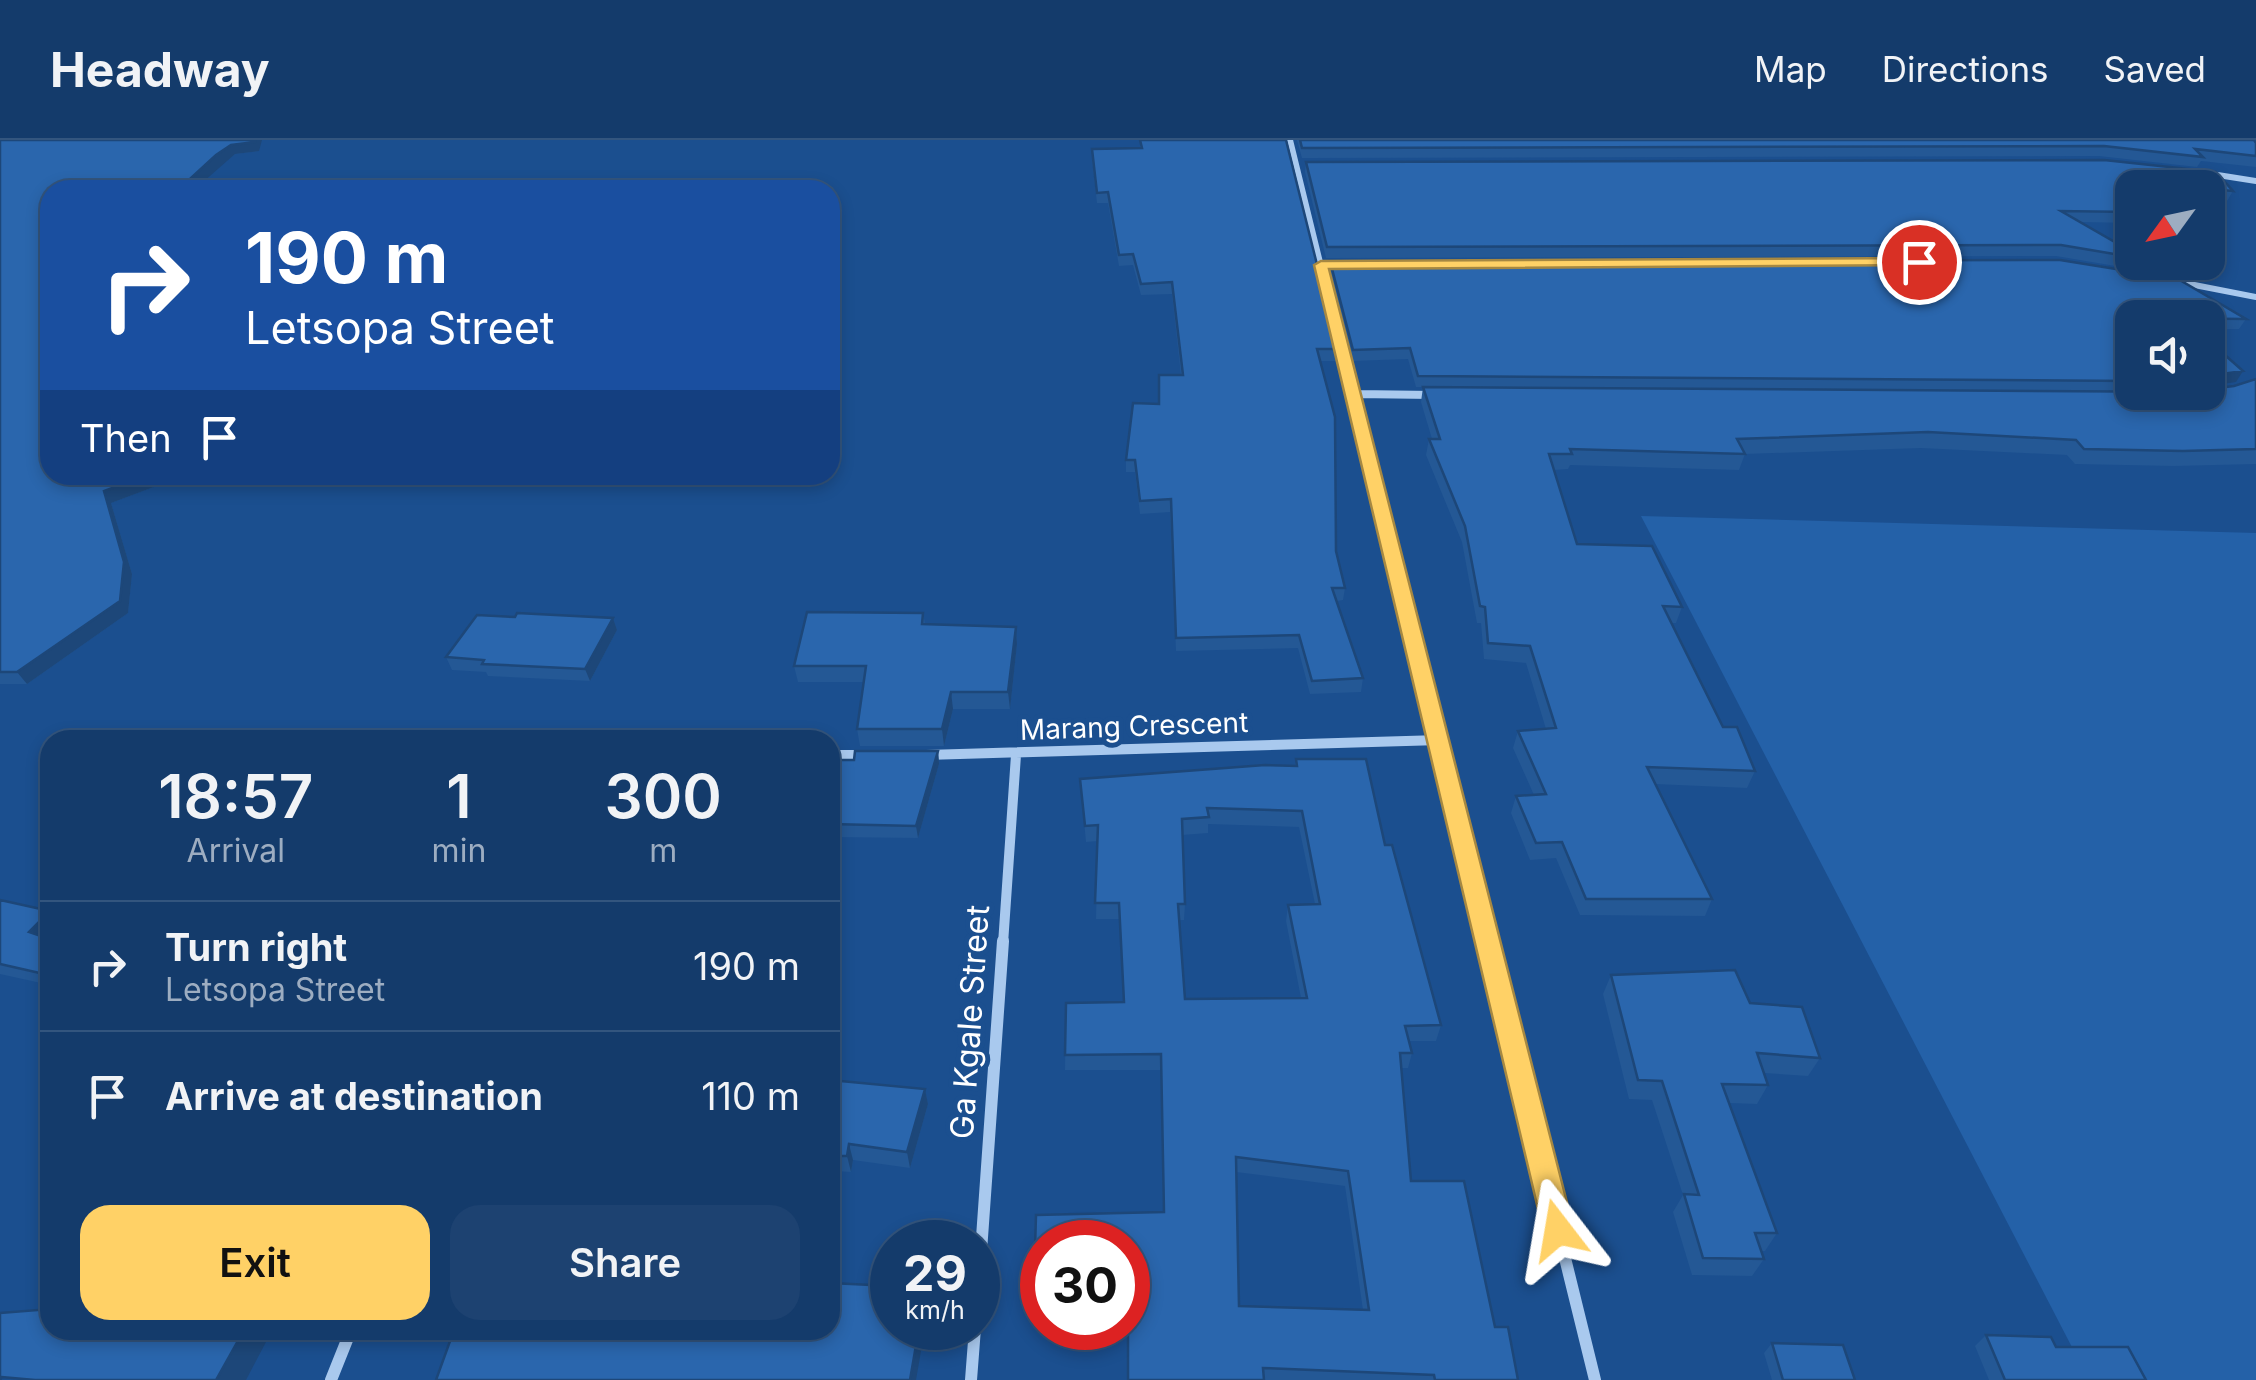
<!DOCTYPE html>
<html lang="en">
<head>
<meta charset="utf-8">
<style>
	body { margin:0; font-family:Inter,sans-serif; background:#1d4271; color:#f1f3f6; height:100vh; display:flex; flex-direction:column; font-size:38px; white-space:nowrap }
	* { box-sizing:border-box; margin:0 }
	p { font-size:32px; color:#9dadc1 }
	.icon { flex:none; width:55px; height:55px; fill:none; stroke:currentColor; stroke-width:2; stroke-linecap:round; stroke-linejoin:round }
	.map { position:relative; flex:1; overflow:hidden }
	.panel { position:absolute; left:40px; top:590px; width:800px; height:610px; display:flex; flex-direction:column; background:#143b6b; border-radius:30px; box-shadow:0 5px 15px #0003,0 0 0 2px #33557e }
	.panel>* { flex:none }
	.guide { position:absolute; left:40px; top:40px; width:800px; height:305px; border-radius:30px; box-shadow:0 5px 15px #0003,0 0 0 2px #33557e; background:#1a4fa0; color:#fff; overflow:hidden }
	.needle { width:65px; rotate:237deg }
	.buttons { position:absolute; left:2115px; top:30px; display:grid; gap:20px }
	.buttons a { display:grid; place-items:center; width:110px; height:110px; border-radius:20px; background:#143b6b; box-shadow:0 5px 15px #0003,0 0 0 2px #33557e; font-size:50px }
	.speed { position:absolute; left:870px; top:1080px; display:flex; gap:20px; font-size:50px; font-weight:700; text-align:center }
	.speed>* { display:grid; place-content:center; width:130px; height:130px; border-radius:50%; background:#143b6b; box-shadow:0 5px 15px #0003,0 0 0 2px #33557e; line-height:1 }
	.speed small { font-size:25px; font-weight:400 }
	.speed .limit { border:15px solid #d22; background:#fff; color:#111 }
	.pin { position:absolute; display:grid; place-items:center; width:85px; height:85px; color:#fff; margin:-42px; border:5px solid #fff; border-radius:50%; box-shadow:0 2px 10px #0007 }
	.me { position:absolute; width:110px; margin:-55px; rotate:346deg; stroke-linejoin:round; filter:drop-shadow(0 0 8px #0008) }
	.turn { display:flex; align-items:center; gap:35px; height:210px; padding:0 40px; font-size:45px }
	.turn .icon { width:130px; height:130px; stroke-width:2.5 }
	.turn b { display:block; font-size:70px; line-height:85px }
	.then { display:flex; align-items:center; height:95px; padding:0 40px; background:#0003; gap:20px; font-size:38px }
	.eta { display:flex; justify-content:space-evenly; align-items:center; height:170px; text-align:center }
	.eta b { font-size:60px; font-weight:600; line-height:70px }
	.action { display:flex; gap:20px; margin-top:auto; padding:20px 40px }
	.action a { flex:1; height:115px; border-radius:30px; background:#ffd166; color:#111; font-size:40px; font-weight:600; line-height:115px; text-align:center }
	.action a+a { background:#1d4271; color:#f1f3f6 }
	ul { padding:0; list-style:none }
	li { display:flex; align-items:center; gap:30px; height:130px; padding:0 40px; border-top:2px solid #33557e }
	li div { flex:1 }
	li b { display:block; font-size:38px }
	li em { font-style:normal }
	header { display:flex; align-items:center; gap:60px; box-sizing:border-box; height:140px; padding:0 50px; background:#143b6b; border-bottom:2px solid #33557e }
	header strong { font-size:48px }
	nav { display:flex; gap:55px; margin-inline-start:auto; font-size:35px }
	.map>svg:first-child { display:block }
</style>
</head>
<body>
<header>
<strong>Headway</strong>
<nav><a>Map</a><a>Directions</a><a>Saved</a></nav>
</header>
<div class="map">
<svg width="2256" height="1240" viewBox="0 0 2256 1240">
	<rect width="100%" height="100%" fill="#1b4f8f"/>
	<!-- green -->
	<path fill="#2461a8" d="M 1641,376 L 2256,393 L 2256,1240 L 2089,1240 Z"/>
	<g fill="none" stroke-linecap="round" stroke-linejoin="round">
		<!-- minor-far3 -->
		<path stroke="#a9c9ee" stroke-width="6" d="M 1290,0 L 1340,204
			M 2205,33 L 2256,41
			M 2174,141 L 2256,157"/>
		<!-- minor-far2 -->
		<path stroke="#a9c9ee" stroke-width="8" d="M 1339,201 L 1404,465
			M 1355,254 L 1434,255"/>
		<!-- minor-far1 -->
		<path stroke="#a9c9ee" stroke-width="10" d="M 1404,463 L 1488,804
			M 830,615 L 864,615
			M 926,615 L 1440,600
			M 1003,804 L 1016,615"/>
		<!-- minor -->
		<path stroke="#a9c9ee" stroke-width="12" d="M 1487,801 L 1595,1240
			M 978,1154 L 1003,801
			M 331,1240 L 351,1190
			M 971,1240 L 975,1188"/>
	</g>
	<!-- wall -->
	<path fill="#245895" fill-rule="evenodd" d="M 0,0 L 259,11 L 235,14 L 220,25 L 50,50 L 50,335 L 191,335 L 183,336 L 111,363 L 132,434 L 128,473 L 27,544 L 0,544 Z
		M 1140,0 L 1338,209 L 1336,221 L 1320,221 L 1336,411 L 1345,448 L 1343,460 L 1337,461 L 1363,538 L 1361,552 L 1310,554 L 1298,508 L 1176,511 L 1170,372 L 1140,374 L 1135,332 L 1126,332 L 1126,320 L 1159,264 L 1181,235 L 1172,154 L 1141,155 L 1133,125 L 1119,126 L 1108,63 L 1097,63 L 1092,19 L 1092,9 L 1140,8 Z
		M 1297,0 L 2256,0 L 2256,27 L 2201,21 L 2197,27 L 2099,16 L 1302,18 Z
		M 2104,20 L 2233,51 L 2227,61 L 2208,59 L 2208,48 L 2132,48 L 2132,83 L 2080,82 L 2132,112 L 2132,122 L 2143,122 L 2139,130 L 2056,116 L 1326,118 L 1305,32 L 1306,22 Z
		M 1330,121 L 2246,179 L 2239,189 L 2208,189 L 2208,178 L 2132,178 L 2132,252 L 2208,252 L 2256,239 L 2256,324 L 2174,326 L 2075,324 L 2067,315 L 1921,308 L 1745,314 L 1739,330 L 1570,325 L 1568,329 L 1554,330 L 1577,404 L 1682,467 L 1676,483 L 1671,483 L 1723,587 L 1755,631 L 1747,648 L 1655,644 L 1712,759 L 1705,776 L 1580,775 L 1556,718 L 1530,720 L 1511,673 L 1516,656 L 1534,655 L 1513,608 L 1518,591 L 1546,589 L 1526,523 L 1484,519 L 1481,483 L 1477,483 L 1462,402 L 1426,315 L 1429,299 L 1432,299 L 1421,262 L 1423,247 L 1416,247 L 1408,219 L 1352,221 L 1329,132 Z
		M 923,473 L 925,484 L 1016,487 L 1017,504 L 1010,569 L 953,569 L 944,606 L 860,606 L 857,589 L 863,542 L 798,542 L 794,526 Z
		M 515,477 L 613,478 L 617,490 L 590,541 L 488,536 L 486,532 L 452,530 L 446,517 Z
		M 938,611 L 939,624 L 918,698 L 830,697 L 830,620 L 854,620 Z
		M 1296,619 L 1366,619 L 1385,705 L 1392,705 L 1441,885 L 1436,901 L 1409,901 L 1412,913 L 1408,928 L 1401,928 L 1411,1041 L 1464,1041 L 1495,1187 L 1508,1187 L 1518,1240 L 1128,1240 L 1128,1102 L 1042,1102 L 1042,1156 L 1035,1156 L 1034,1142 L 1036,1075 L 1163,1072 L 1161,930 L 1065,930 L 1066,863 L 1124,862 L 1120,779 L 1096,779 L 1098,701 L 1086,702 L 1080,639 L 1265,625 L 1295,626 ZM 1208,684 L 1299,687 L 1315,764 L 1288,765 L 1286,781 L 1301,858 L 1185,859 L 1179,780 L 1184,780 L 1185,764 L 1182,695 L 1208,693 ZM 1236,1032 L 1345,1046 L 1363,1170 L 1239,1166 Z
		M 0,760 L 50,794 L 47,798 L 50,799 L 50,845 L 0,834 Z
		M 1611,835 L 1750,863 L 1820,918 L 1808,936 L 1764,933 L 1768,945 L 1757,964 L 1729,963 L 1777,1093 L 1765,1111 L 1761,1111 L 1764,1119 L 1752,1136 L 1692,1135 L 1673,1072 L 1683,1055 L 1652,960 L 1629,959 L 1603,854 Z
		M 830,940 L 925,949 L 928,964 L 910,1028 L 853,1020 L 851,1032 L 835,1031 L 830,1051 Z
		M 1986,1195 L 2056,1207 L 2146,1240 L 1989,1240 L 1975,1206 Z
		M 1772,1203 L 1855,1240 L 1772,1240 L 1764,1213 Z"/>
	<!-- shaded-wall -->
	<path fill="#1d4779" d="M 255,0 L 262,0 L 259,11 L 235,14 L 194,50 L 178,50 L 216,15 L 231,5 Z
		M 2243,231 L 2236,242 L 2208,246 L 2208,236 Z
		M 148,335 L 191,335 L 183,336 L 111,363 L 132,434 L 128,473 L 27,544 L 17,532 L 104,351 Z
		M 613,478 L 617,490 L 590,541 L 585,529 Z
		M 1016,487 L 1017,504 L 1010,569 L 1008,552 Z
		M 951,552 L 953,569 L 944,606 L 942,589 Z
		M 938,611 L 939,624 L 918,698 L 916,686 Z
		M 50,772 L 50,794 L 40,805 L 29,792 Z
		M 50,813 L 50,840 L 44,834 Z
		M 925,949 L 928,964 L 910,1028 L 907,1012 Z
		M 849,1004 L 853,1020 L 851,1032 L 847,1016 Z
		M 830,1016 L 835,1031 L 830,1051 Z
		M 919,1188 L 925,1188 L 916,1240 L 910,1240 Z
		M 244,1190 L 253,1190 L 266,1202 L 246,1240 L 216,1240 Z"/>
	<!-- building -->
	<path fill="#2a66ad" stroke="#1d4779" stroke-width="2.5" fill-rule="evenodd" d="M 0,0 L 255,0 L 255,2 L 231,5 L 216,15 L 178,50 L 50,50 L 50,335 L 148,335 L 104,351 L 124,422 L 120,461 L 17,532 L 0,532 Z
		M 1140,0 L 1286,0 L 1338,209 L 1317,209 L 1335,277 L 1336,411 L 1345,448 L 1332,448 L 1363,538 L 1312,541 L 1299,495 L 1176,498 L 1171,359 L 1140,361 L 1135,320 L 1126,320 L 1133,263 L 1159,264 L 1159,235 L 1183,235 L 1172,142 L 1141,144 L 1133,114 L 1119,115 L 1108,52 L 1097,53 L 1092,9 L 1142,8 Z
		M 1300,0 L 2254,0 L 2256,3 L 2256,16 L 2195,9 L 2203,17 L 2104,6 L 1302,8 Z
		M 2104,20 L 2216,32 L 2233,51 L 2165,45 L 2168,48 L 2132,48 L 2132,72 L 2061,71 L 2132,112 L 2132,117 L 2061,105 L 1327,107 L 1306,22 Z
		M 2060,120 L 2178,139 L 2246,179 L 2132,178 L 2132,241 L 1418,236 L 1410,208 L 1353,210 L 1330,121 Z
		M 2208,200 L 2243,231 L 2208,236 Z
		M 2256,239 L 2256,309 L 2183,311 L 2084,309 L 2076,300 L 1928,292 L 1737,299 L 1745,314 L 1570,309 L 1572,314 L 1549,314 L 1577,404 L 1652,406 L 1682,467 L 1663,466 L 1723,587 L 1737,587 L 1755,631 L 1647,627 L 1712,759 L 1586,759 L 1562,702 L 1536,703 L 1516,656 L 1546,654 L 1518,591 L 1556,588 L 1530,506 L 1488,503 L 1485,467 L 1480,466 L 1465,386 L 1429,299 L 1440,299 L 1423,247 L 2208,252 L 2208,249 L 2234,246 Z
		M 807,472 L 923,473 L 922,484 L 1016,487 L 1008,552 L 951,552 L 942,589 L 857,589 L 866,526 L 794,526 Z
		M 517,473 L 613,478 L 585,529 L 482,524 L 484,520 L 446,517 L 477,475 L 515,477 Z
		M 855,611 L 938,611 L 916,686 L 830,684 L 830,620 L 854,620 Z
		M 1296,619 L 1366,619 L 1385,705 L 1392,705 L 1441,885 L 1405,886 L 1412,913 L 1400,913 L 1411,1041 L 1464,1041 L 1495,1187 L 1508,1187 L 1518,1240 L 1435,1240 L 1434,1235 L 1263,1228 L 1264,1240 L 1128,1240 L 1128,1102 L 1042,1102 L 1042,1142 L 1034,1142 L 1036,1075 L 1164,1072 L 1161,914 L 1065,915 L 1066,863 L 1124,862 L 1119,763 L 1095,763 L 1098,685 L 1085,686 L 1080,639 L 1265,625 L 1297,626 ZM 1207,668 L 1302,671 L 1320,764 L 1288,765 L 1307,858 L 1185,859 L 1178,764 L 1185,764 L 1182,679 L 1209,677 ZM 1236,1017 L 1348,1031 L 1369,1170 L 1239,1166 Z
		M 0,760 L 50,771 L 29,792 L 50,799 L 50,813 L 44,834 L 0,824 Z
		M 1735,830 L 1750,863 L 1802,867 L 1820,918 L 1757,913 L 1768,945 L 1722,944 L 1777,1093 L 1755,1093 L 1764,1119 L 1703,1118 L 1684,1054 L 1699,1055 L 1662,941 L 1638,940 L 1611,835 Z
		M 830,940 L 925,949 L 907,1012 L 849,1004 L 847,1016 L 830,1016 Z
		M 830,1143 L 892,1146 L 892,1188 L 919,1188 L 910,1240 L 436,1240 L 454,1190 L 830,1190 Z
		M 50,1169 L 50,1190 L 244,1190 L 216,1240 L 35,1240 L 2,1237 L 0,1240 L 0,1173 Z
		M 1986,1195 L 2051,1197 L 2056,1207 L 2128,1207 L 2146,1240 L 2005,1240 Z
		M 1772,1203 L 1843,1205 L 1855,1240 L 1783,1240 Z"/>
	<!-- route -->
	<path fill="#ffd166" stroke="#a68842" stroke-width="2.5" d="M 1919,118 L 1926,122 L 1924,125 L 1329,129 L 1574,1090 L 1569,1100 L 1558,1104 L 1548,1100 L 1543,1090 L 1314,125 L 1321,121 Z"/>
	<g text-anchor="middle" stroke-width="10" stroke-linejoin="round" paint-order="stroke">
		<!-- street labels -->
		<g font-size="28" fill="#fff" stroke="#1b4f8f">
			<text transform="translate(1134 586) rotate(-2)" y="10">Marang Crescent</text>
		</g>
		<!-- near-street labels -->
		<g font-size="32" fill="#fff" stroke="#1b4f8f">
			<text transform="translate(970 882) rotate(-86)" y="11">Ga Kgale Street</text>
		</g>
	</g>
</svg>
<div class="buttons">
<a><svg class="needle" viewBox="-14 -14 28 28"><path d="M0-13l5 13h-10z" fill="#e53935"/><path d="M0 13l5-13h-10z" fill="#9dadc1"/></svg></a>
<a><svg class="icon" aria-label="sound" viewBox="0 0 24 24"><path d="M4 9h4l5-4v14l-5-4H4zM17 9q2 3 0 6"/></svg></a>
</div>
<div class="speed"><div>29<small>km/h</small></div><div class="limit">30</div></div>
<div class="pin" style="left:1919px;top:122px;background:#d93025"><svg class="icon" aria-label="arrive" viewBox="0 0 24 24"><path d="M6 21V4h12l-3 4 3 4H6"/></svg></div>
<svg class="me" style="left:1558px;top:1090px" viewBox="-20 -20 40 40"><path d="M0-17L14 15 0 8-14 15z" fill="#ffd166" stroke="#fff" stroke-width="4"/></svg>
<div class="guide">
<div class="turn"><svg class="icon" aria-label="right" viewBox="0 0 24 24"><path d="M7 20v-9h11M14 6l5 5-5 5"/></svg><div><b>190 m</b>Letsopa Street</div></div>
<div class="then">Then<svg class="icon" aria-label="arrive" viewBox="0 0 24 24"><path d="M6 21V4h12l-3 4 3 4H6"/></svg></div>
</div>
<section class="panel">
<div class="eta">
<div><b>18:57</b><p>Arrival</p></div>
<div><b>1</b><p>min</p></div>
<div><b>300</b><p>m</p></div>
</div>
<ul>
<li><svg class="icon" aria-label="right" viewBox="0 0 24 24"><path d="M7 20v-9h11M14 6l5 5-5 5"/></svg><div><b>Turn right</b><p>Letsopa Street</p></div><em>190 m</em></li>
<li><svg class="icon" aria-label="arrive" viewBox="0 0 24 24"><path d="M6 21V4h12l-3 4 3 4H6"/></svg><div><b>Arrive at destination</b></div><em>110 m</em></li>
</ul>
<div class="action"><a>Exit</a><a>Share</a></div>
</section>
</div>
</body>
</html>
